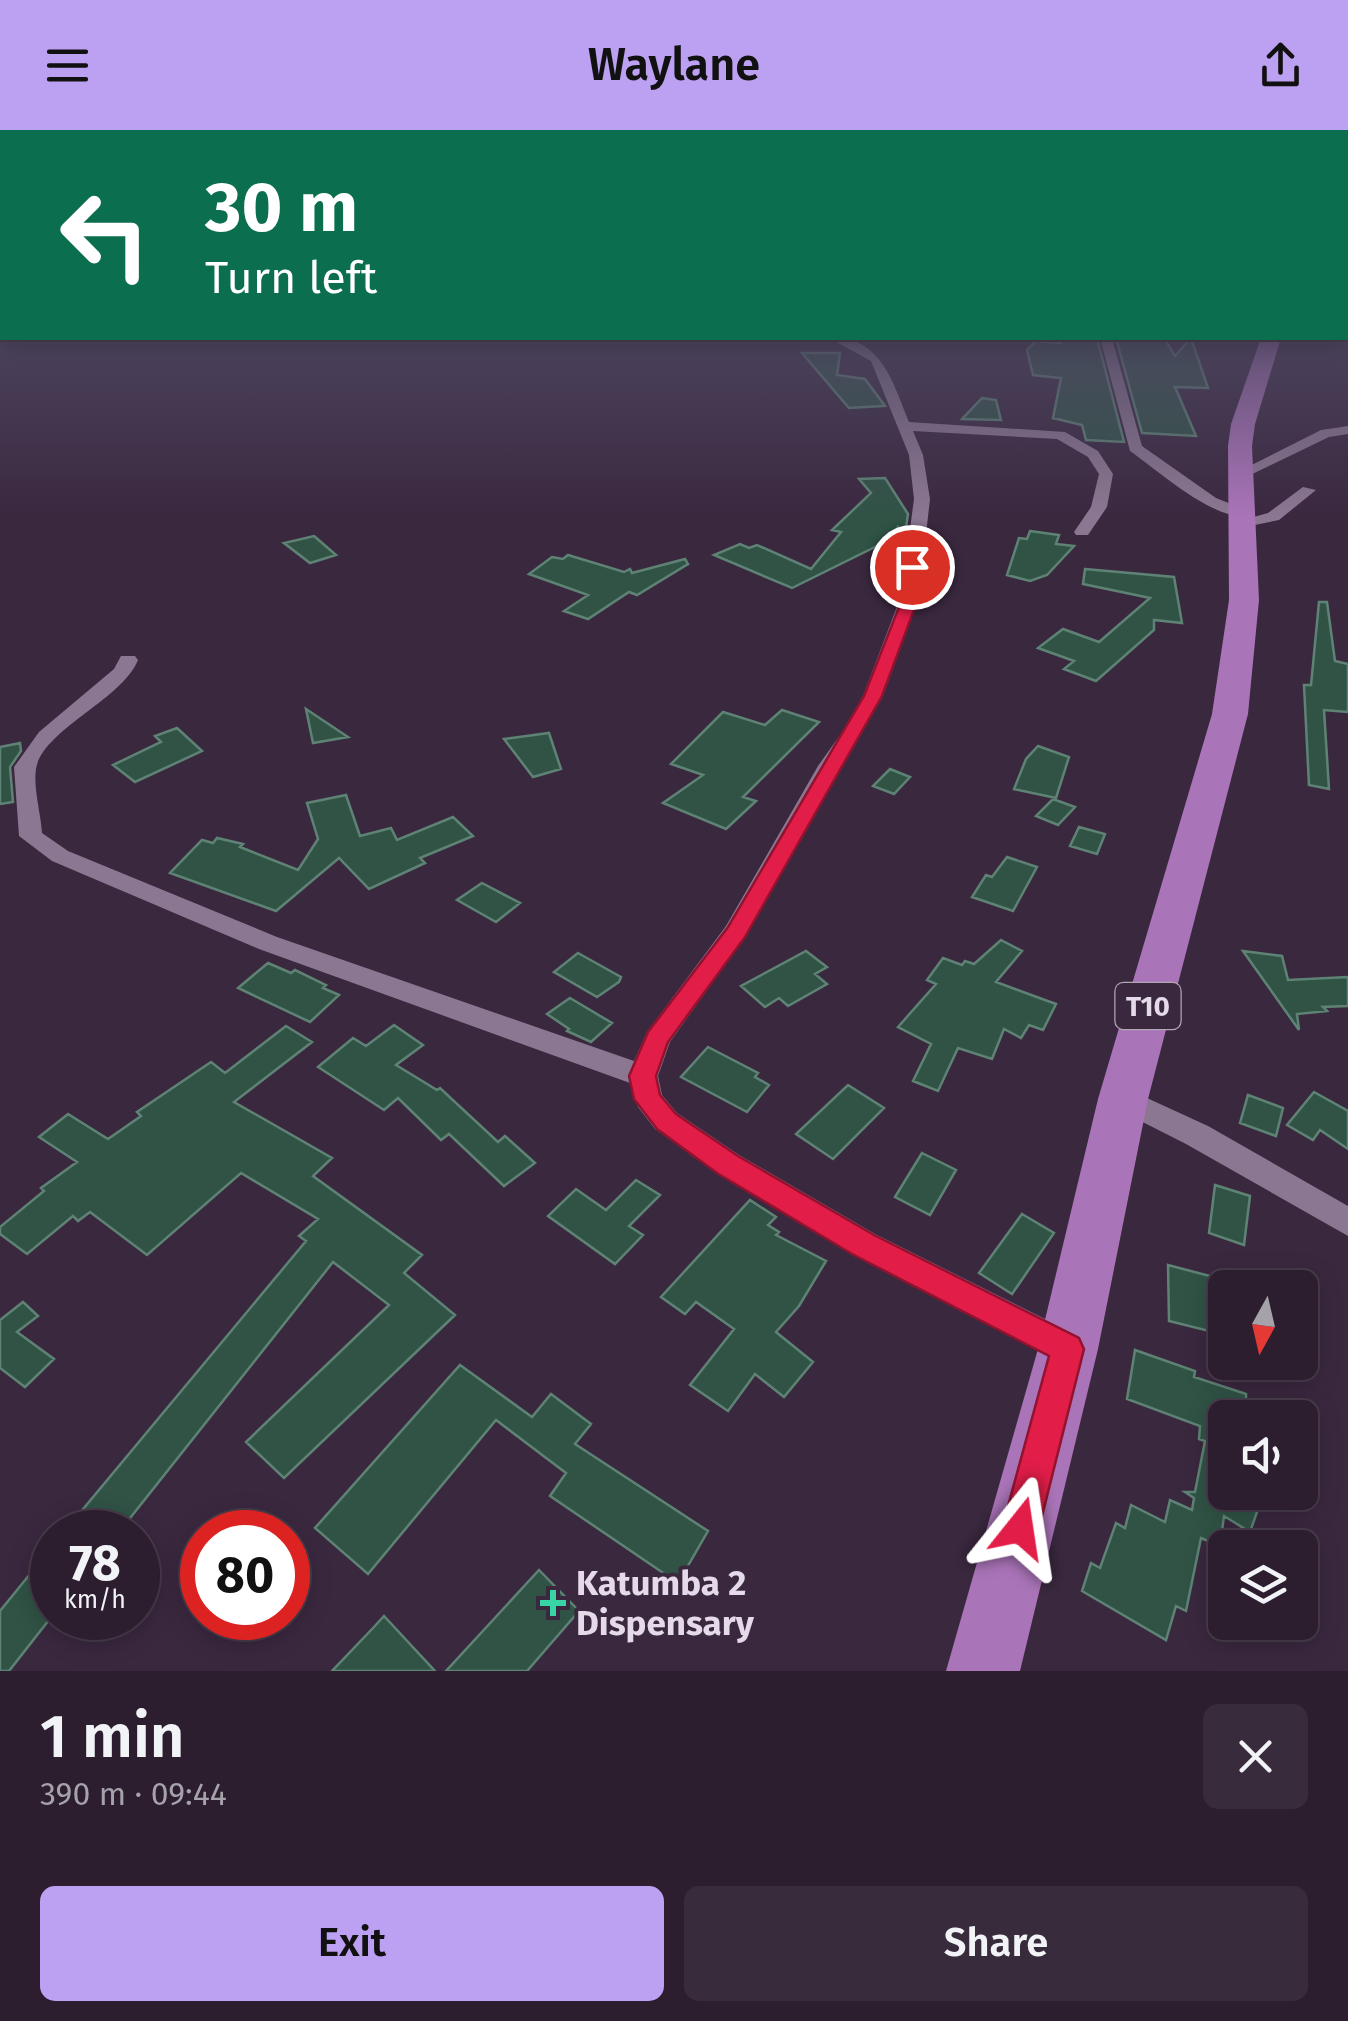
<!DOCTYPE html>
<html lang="en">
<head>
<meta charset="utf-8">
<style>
	body { margin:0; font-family:"Fira Sans",sans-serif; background:#382b3b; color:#f1f3f6; height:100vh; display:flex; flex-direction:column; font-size:38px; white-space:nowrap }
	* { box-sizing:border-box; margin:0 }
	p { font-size:32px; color:#a6a2aa }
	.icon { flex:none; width:55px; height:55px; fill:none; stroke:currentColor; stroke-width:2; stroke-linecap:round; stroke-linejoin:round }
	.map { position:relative; height:1541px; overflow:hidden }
	.panel { display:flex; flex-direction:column; background:#2c1e2f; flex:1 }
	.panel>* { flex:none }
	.hud { position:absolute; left:0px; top:0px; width:1350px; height:210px; box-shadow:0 5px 25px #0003,0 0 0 2px #483c4b; background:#0b6e4f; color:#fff; overflow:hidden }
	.needle { width:65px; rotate:188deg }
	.buttons { position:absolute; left:1208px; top:1140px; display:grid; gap:20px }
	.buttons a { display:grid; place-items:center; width:110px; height:110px; border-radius:15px; background:#2c1e2f; box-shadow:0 5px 25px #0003,0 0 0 2px #483c4b; font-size:50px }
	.speed { position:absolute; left:30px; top:1380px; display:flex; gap:20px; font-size:50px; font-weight:700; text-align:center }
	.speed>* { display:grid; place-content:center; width:130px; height:130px; border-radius:50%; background:#2c1e2f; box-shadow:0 5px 25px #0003,0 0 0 2px #483c4b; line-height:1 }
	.speed small { font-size:25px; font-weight:400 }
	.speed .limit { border:15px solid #d22; background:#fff; color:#111 }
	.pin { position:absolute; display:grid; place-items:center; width:85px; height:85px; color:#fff; margin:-42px; border:5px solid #fff; border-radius:50%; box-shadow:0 2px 10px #0007 }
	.me { position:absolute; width:110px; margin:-55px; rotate:15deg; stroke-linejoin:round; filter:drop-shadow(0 0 8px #0008) }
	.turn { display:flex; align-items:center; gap:35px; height:210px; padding:0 40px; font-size:45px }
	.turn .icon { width:130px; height:130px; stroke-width:2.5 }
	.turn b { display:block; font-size:70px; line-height:85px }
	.round { display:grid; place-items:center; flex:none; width:105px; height:105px; border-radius:15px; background:#382b3b }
	.summary { display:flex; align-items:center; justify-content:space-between; height:170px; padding:0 40px }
	h1 { font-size:60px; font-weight:600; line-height:75px }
	.action { display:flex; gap:20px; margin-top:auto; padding:20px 40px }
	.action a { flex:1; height:115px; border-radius:15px; background:#bca0f2; color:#111; font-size:40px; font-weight:600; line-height:115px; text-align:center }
	.action a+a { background:#382b3b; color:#f1f3f6 }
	header { display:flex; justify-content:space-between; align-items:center; height:130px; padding:0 40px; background:#bca0f2; color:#111; font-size:45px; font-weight:600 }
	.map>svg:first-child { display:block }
</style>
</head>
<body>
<header><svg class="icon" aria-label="menu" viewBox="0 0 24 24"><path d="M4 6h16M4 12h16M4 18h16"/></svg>Waylane<svg class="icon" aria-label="share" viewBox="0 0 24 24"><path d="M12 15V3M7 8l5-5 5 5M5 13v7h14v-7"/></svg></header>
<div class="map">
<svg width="1348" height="1541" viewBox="0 0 1348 1541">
	<rect width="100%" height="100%" fill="#3a283f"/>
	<!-- building -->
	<path fill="#305346" stroke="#5e8374" stroke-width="2.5" d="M 1059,208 L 1097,208 L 1124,312 L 1086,310 L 1082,295 L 1053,288 L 1061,248 L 1033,245 L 1027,220 L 1036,211 L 1061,213 Z
		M 1116,208 L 1164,208 L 1175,226 L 1191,208 L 1208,258 L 1175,257 L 1196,306 L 1142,303 Z
		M 802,223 L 840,223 L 837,245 L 865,249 L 885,276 L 849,278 Z
		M 982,268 L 996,270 L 1001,290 L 962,289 Z
		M 885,348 L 908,384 L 905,405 L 898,397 L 891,409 L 792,458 L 714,425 L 740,414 L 749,418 L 757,415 L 811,439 L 841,402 L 832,400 L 871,363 L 859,349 Z
		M 1030,401 L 1059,405 L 1056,414 L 1074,416 L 1047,445 L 1030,451 L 1007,445 L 1019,408 L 1027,409 Z
		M 314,406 L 336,425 L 310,433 L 284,413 Z
		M 568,425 L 624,442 L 630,439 L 632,443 L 685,429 L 688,434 L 637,465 L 629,462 L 588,489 L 564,481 L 588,465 L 529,444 L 552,427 L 563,429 Z
		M 1085,439 L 1174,447 L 1182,493 L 1154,490 L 1154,500 L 1096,551 L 1064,539 L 1074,531 L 1038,518 L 1063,499 L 1099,512 L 1150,468 L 1083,454 Z
		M 1319,472 L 1327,472 L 1335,531 L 1348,534 L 1348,582 L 1324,580 L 1329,659 L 1309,655 L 1304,555 L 1311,555 Z
		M 306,579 L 348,607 L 313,613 Z
		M 782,580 L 819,592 L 743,667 L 756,671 L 726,699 L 663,673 L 703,645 L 671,634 L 723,582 L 765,595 Z
		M 177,598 L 202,621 L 135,652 L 113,635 L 161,612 L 155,606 Z
		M 549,603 L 561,639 L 533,647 L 504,609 Z
		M 20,613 L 21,621 L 10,637 L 13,672 L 0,674 L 0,617 Z
		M 1038,616 L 1069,627 L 1056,668 L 1014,659 L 1026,629 Z
		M 890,639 L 910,647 L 894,664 L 873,656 Z
		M 346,665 L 360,706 L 391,698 L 397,710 L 453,687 L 473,706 L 420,728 L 425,733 L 369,759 L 339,728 L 276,781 L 170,743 L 202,710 L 213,713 L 217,708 L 243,714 L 240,717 L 298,740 L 318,709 L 307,673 Z
		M 1053,669 L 1075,677 L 1058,695 L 1036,686 Z
		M 1079,697 L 1105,704 L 1097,724 L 1070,716 Z
		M 1007,727 L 1037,737 L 1013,781 L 972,767 L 986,745 L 992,747 Z
		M 482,753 L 520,773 L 496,792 L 457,770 Z
		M 1001,810 L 1022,821 L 996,852 L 1056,874 L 1043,900 L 1029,895 L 1021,908 L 1004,899 L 992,929 L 958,918 L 938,961 L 913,951 L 931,914 L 898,897 L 936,854 L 927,850 L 943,828 L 962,835 L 965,831 L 974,834 Z
		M 806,821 L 827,837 L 815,844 L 827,854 L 788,876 L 779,868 L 765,877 L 741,856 Z
		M 1243,821 L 1282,826 L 1288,850 L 1348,847 L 1348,876 L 1323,877 L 1327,881 L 1297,884 L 1299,900 Z
		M 578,823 L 621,847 L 619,852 L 597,867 L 554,842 Z
		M 268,833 L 291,843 L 295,840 L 326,855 L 323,858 L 339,865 L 310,892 L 238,858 Z
		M 570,868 L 612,893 L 591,912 L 567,901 L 569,899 L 547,884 Z
		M 394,895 L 423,915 L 396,935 L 437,960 L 440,958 L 498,1012 L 505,1006 L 535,1033 L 504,1056 L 449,1004 L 441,1010 L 398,968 L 384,980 L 318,937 L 353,908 L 366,916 Z
		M 286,896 L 312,912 L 234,972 L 332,1028 L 313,1046 L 422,1125 L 404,1143 L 455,1185 L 284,1348 L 246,1312 L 389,1175 L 333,1132 L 119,1402 L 64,1402 L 306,1111 L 299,1106 L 318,1089 L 241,1043 L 147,1125 L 90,1082 L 78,1091 L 73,1086 L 27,1124 L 0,1104 L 0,1097 L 44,1061 L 41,1058 L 77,1032 L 39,1007 L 68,984 L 108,1009 L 141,986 L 137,982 L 211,932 L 225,943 Z
		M 708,917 L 758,943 L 755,947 L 769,955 L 747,982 L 681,947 Z
		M 848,955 L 884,978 L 833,1029 L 796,1004 Z
		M 1314,962 L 1348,981 L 1348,1019 L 1320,1000 L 1313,1010 L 1287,995 Z
		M 1248,965 L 1283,978 L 1276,1006 L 1240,993 Z
		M 922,1023 L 956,1040 L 930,1085 L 895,1067 Z
		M 636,1050 L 660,1065 L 629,1096 L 643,1105 L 615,1134 L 548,1086 L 576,1059 L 606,1080 Z
		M 1215,1055 L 1250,1066 L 1244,1115 L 1209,1103 Z
		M 750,1070 L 776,1087 L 768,1095 L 779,1102 L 776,1105 L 826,1131 L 799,1176 L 776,1202 L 813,1232 L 784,1267 L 755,1244 L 728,1281 L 690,1255 L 734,1199 L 696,1172 L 685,1184 L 661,1167 Z
		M 1022,1084 L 1054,1103 L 1012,1164 L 979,1143 Z
		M 1168,1135 L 1225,1150 L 1225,1205 L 1169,1191 Z
		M 23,1172 L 38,1186 L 17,1202 L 54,1229 L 25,1257 L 0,1238 L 0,1190 Z
		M 1135,1220 L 1195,1241 L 1194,1247 L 1246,1264 L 1246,1288 L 1225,1288 L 1225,1362 L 1264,1362 L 1250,1402 L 1224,1386 L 1220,1416 L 1201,1408 L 1186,1481 L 1176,1476 L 1166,1510 L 1082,1461 L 1091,1433 L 1100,1438 L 1116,1393 L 1125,1398 L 1131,1375 L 1165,1392 L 1170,1370 L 1192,1380 L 1194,1368 L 1185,1362 L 1195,1362 L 1205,1311 L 1199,1309 L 1200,1296 L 1127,1269 Z
		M 460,1235 L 532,1287 L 551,1264 L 591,1294 L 575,1314 L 708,1401 L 678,1453 L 550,1366 L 566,1343 L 496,1290 L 368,1444 L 315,1398 Z
		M 52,1417 L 52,1486 L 9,1541 L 0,1541 L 0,1481 Z
		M 539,1440 L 579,1481 L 527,1541 L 446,1541 Z
		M 384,1486 L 435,1541 L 332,1541 L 373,1498 Z"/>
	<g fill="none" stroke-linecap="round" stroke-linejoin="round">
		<!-- minor -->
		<path fill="#8c7792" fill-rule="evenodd" d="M 829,208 C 881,205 893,253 909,292 L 1065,302 L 1098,321 L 1113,344 L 1107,377 L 1088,405 L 1076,405 L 1074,402 L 1091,377 L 1099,344 L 1088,327 L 1057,309 L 913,301 L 923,325 L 930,369 L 919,466 L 883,566 L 745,807 L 670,912 L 658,946 L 662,965 L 677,983 L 739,1025 L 875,1104 L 1081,1207 L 1086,1219 L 1081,1231 L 1068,1236 L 851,1124 L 717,1043 L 655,999 L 638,977 L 630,953 L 259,819 L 52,731 L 19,706 L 14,637 L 39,602 L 114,539 L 121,526 L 135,526 L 138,530 C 122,570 42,600 36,639 C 33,658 41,684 42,703 L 68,721 L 277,807 L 634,931 L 647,902 L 726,796 L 818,636 L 843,601 L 863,566 L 901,466 L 914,369 L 909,325 L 871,231 Z
			M 1100,208 L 1112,208 L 1142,316 L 1216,368 L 1246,380 L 1246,386 C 1213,390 1157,340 1130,321 Z
			M 1348,296 L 1348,304 L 1329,307 L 1244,348 L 1232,345 L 1321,300 Z
			M 1303,357 L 1316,360 L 1279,390 L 1240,398 L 1232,393 L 1268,383 Z
			M 1123,957 L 1208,996 L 1348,1076 L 1348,1106 L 1186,1014 L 1113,977 L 1108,969 L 1113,961 Z"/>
		<!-- trunk -->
		<path fill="#aa74b8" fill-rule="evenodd" d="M 1261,208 L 1281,208 L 1255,294 L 1252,316 L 1259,470 L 1248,584 L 1148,969 L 1098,1219 L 1020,1541 L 946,1541 L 1038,1219 L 1098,969 L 1212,584 L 1229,470 L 1228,316 L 1231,294 Z"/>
	</g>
	<!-- sky -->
	<linearGradient id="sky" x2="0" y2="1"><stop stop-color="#201623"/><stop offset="0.44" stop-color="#4f4863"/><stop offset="1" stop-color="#4f4863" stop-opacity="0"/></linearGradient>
	<rect width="1348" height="387" fill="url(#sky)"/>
	<!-- route -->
	<path fill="#e11d48" stroke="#92132f" stroke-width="2.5" d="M 912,432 L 919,437 L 915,477 L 882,566 L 745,807 L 668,912 L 656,946 L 660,965 L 676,984 L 738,1026 L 874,1105 L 1079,1208 L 1084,1219 L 1039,1398 L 1033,1411 L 1020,1416 L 1008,1411 L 1002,1398 L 1049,1226 L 852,1124 L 717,1043 L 657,999 L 634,969 L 629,946 L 648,902 L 728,797 L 864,566 L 899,477 L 904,437 Z"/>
	<!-- markers -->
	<path fill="#39d4a5" stroke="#3a283f" stroke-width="4" d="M548 1458h10v10h10v10h-10v10h-10v-10h-10v-10h10z"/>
	<g text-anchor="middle" stroke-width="8" stroke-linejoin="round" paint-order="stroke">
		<!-- shield labels -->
		<rect fill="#3a283f" stroke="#b2a5b6" stroke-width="2.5" x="1115.5" y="853" width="65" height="46" rx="8"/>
		<g font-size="28" font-weight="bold" fill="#e5dae9">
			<text x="1148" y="886">T10</text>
		</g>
		<!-- near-poi labels -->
		<g font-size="35" font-weight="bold" fill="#e5dae9" stroke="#3a283f" text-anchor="start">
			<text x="576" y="1465">Katumba 2<tspan x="576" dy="40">Dispensary</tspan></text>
		</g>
	</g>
</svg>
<div class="buttons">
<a><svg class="needle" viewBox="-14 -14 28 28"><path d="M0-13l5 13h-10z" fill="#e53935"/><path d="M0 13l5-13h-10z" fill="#a6a2aa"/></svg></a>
<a><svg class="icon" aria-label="sound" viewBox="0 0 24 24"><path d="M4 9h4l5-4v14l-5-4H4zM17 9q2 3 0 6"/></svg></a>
<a><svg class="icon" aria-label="layers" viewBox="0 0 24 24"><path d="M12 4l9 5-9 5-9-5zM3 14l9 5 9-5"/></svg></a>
</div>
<div class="speed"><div>78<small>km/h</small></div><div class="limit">80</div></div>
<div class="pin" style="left:912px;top:437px;background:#d93025"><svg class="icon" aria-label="arrive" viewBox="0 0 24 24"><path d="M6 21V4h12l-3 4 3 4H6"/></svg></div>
<svg class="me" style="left:1020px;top:1398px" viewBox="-20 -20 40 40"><path d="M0-17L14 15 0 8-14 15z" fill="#e11d48" stroke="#fff" stroke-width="4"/></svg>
<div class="hud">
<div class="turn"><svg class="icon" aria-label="left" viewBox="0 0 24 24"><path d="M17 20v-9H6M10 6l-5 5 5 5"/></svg><div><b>30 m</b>Turn left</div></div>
</div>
</div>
<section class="panel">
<div class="summary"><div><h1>1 min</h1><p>390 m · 09:44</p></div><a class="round"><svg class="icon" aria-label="close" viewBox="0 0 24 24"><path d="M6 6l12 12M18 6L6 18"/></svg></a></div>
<div class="action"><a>Exit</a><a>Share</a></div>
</section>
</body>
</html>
